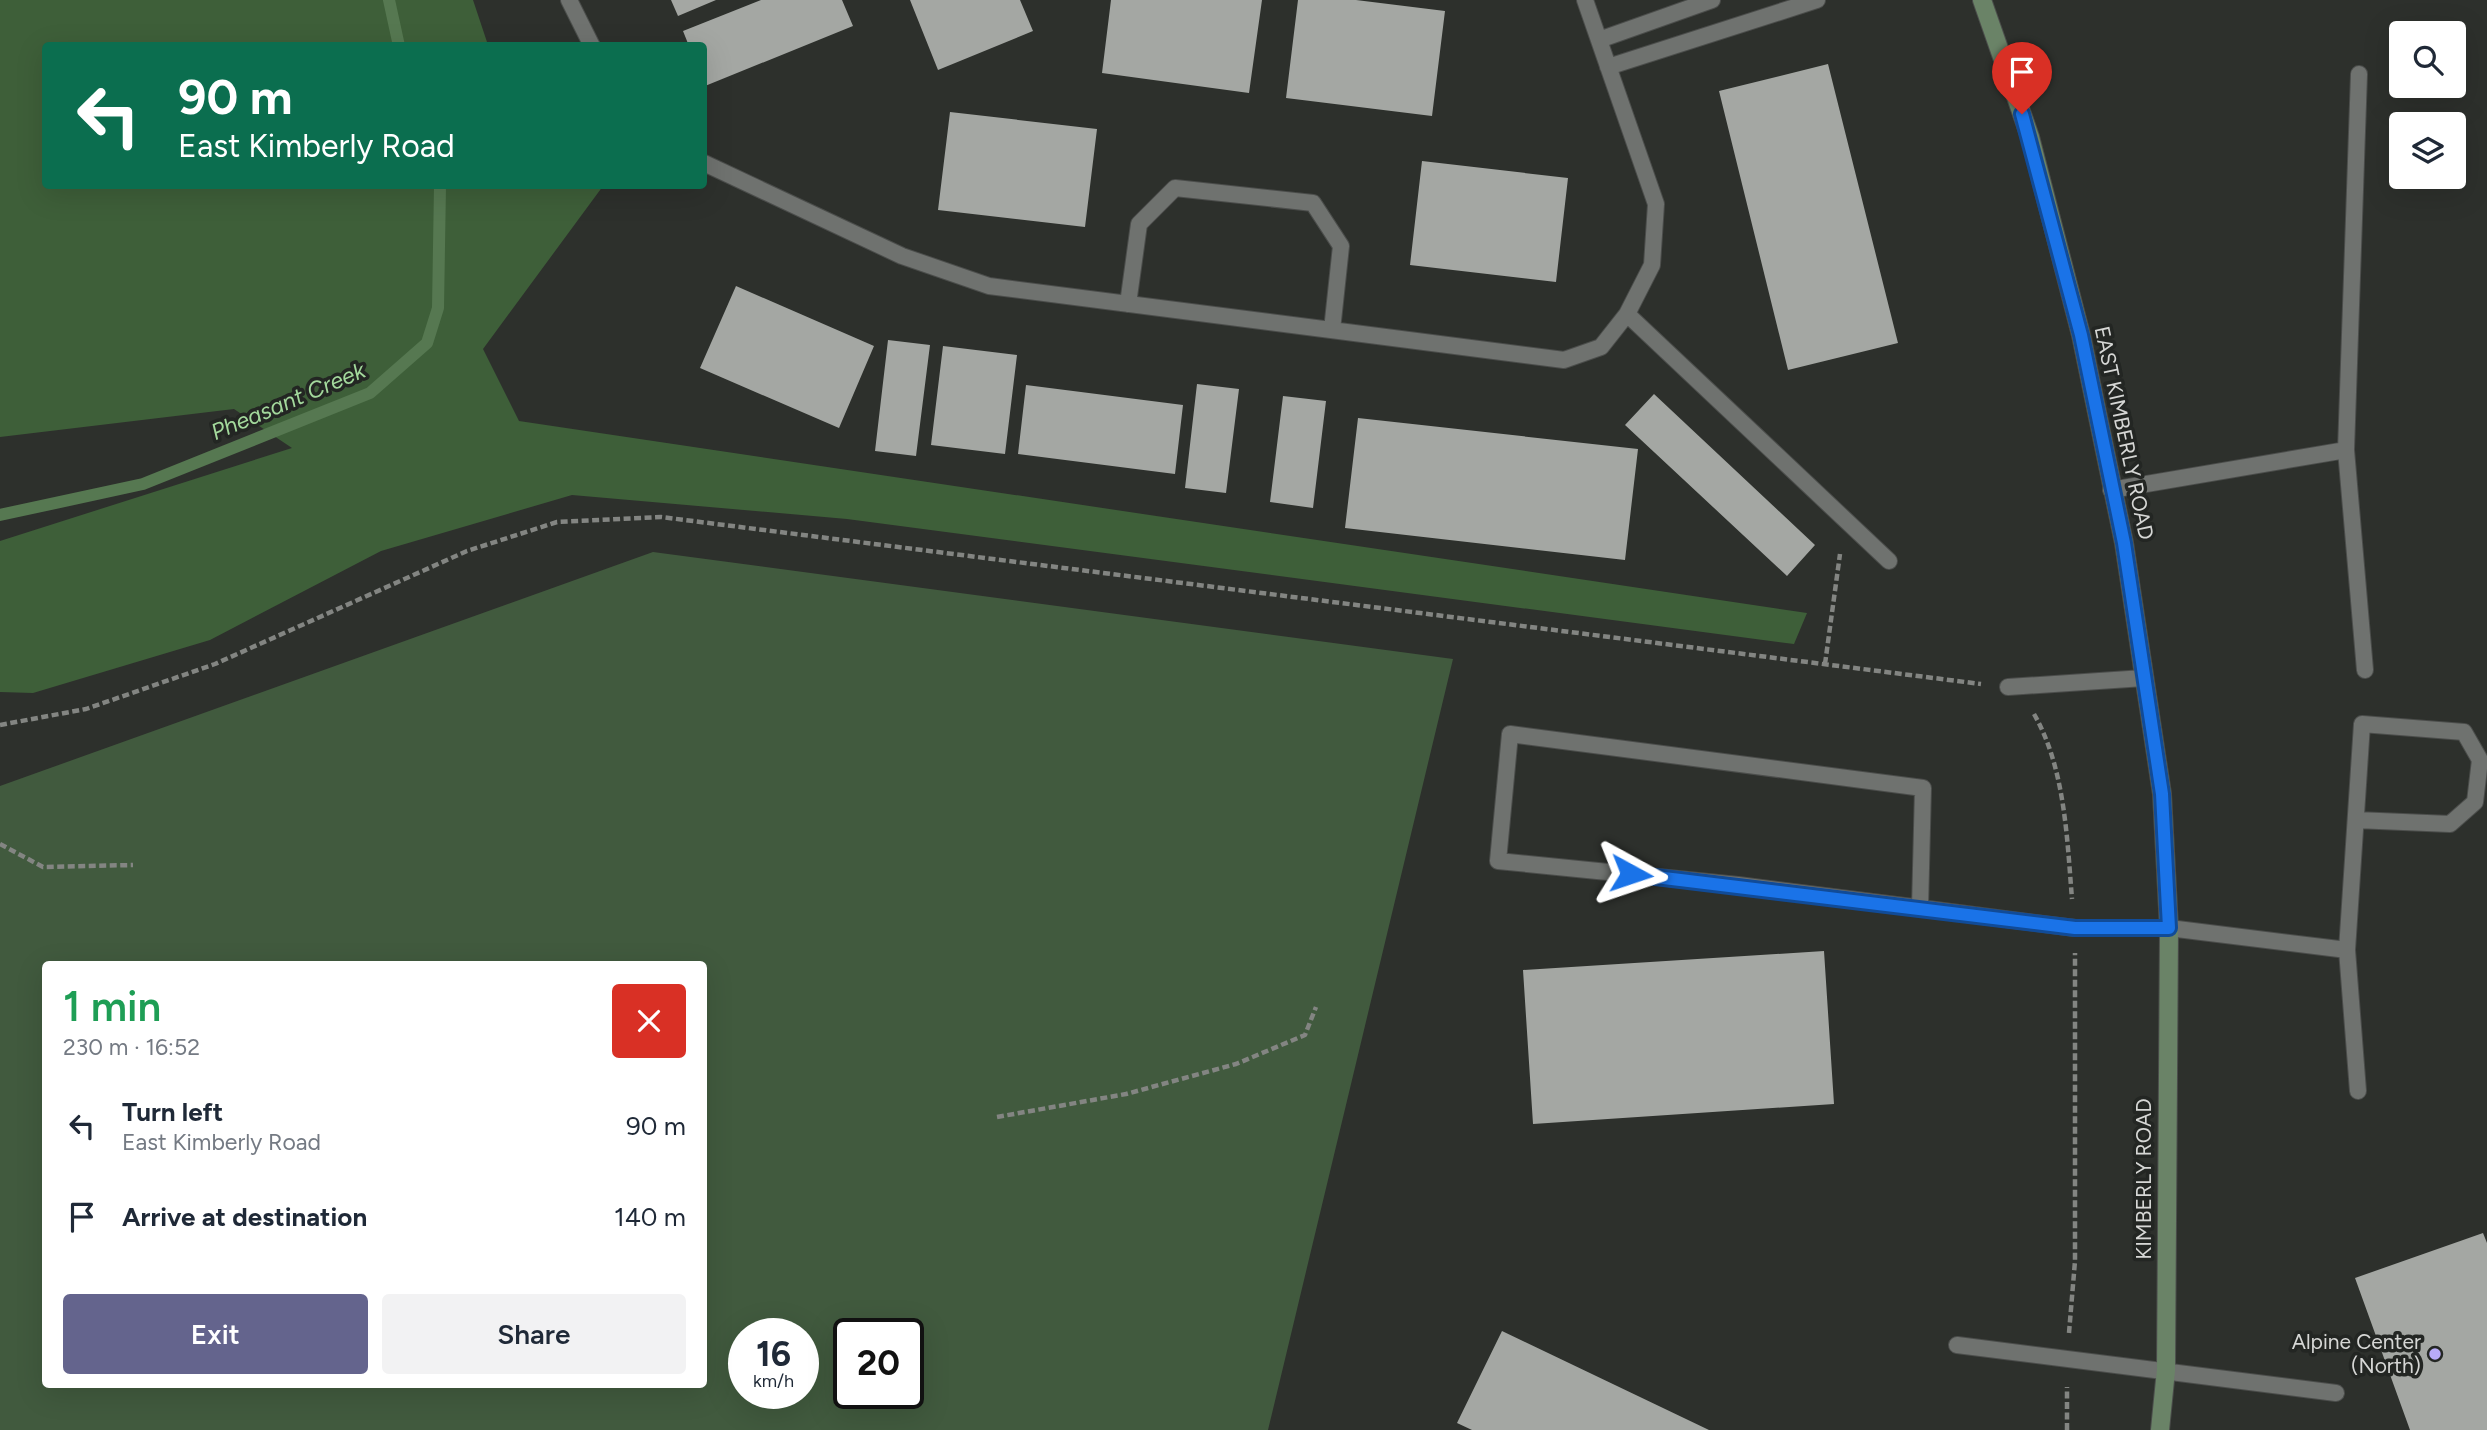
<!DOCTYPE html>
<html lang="en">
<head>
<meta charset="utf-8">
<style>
	body { margin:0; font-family:Figtree,sans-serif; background:#f2f2f3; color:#1f2937; height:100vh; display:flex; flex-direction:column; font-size:26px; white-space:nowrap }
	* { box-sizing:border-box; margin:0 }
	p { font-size:23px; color:#747a83 }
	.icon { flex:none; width:38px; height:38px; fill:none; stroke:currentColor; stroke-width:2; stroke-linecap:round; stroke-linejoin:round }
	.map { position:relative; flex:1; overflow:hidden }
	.details { position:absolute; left:42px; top:961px; width:665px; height:427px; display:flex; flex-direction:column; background:#fff; border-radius:7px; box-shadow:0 7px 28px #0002 }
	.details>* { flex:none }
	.top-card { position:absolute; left:42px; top:42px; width:665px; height:147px; border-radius:7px; box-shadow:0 7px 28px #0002; background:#0b6e4f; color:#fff; overflow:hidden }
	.tools { position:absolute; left:2389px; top:21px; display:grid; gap:14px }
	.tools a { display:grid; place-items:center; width:77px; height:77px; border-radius:7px; background:#fff; box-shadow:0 7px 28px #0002; font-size:35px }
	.speed { position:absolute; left:728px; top:1318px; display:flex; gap:14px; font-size:35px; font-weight:700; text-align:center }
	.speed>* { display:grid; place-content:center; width:91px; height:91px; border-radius:50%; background:#fff; box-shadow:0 7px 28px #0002; line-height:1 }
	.speed small { font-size:18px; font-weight:400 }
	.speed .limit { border:4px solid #111; border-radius:10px; background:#fff; color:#111 }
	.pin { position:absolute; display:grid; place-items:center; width:60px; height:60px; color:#fff; margin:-72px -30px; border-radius:50% 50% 50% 0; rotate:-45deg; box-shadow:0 0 7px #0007 }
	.pin .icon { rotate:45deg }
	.me { position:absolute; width:77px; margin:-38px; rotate:95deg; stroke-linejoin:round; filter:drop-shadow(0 0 5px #0008) }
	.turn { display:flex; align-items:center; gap:24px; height:147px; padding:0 21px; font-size:32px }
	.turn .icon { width:91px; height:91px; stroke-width:2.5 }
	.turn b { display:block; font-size:49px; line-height:60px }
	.round { display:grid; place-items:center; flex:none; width:74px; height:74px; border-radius:7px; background:#f2f2f3 }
	.headline { display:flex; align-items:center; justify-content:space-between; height:119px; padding:0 21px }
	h1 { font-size:42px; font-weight:600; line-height:52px; color:#1e9e55 }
	.cta { display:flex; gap:14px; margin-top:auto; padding:14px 21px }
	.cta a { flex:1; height:80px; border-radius:7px; background:#64648d; color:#fff; font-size:28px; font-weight:600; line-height:80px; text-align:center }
	.cta a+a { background:#f2f2f3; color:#1f2937 }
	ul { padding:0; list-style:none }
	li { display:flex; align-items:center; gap:21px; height:91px; padding:0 21px }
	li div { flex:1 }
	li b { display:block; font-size:26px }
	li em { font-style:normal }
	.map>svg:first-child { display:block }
</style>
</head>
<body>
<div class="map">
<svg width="2487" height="1430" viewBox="0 0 2487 1430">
	<rect width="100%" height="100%" fill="#2d302c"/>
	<!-- green -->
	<path fill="#415a3e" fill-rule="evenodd" d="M 653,552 L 1453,659 L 1268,1430 L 0,1430 L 0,786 ZM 46,964 L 704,964 L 704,1384 L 46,1384 ZM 744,1334 L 803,1334 L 803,1393 L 744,1393 ZM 849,1334 L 908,1334 L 908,1393 L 849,1393 Z"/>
	<!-- forest -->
	<path fill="#3e5f39" d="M 0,0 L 473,0 L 488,45 L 46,46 L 46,186 L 603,186 L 483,349 L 519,421 L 1807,613 L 1794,644 L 847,519 L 572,495 L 381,551 L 210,640 L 33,693 L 0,692 L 0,541 L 292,448 L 234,409 L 0,437 Z"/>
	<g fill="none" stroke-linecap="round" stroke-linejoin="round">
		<!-- stream -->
		<path stroke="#567851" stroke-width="12" d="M 389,0 L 399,46
			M 0,515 L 143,484 L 370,393 L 427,343 L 438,308 L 440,186"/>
	</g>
	<!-- building -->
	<path fill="#a4a7a3" d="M 671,0 L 716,0 L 678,16 Z
		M 761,0 L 842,0 L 853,26 L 705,86 L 704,46 L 689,46 L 683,31 Z
		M 910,0 L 1020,0 L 1033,31 L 938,70 Z
		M 1111,0 L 1262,0 L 1249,93 L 1102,73 Z
		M 1298,0 L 1356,0 L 1445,11 L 1432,116 L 1286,98 Z
		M 1828,64 L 1898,343 L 1788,370 L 1719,91 Z
		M 950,112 L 1097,129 L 1085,227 L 938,210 Z
		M 1422,161 L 1568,178 L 1556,282 L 1410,265 Z
		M 736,286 L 874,346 L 839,428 L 700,368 Z
		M 888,340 L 930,345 L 916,456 L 875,451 Z
		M 943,346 L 1017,355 L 1005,454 L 931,445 Z
		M 1197,384 L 1239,389 L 1226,493 L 1185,488 Z
		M 1026,385 L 1183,405 L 1175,474 L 1018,454 Z
		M 1654,394 L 1815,545 L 1787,576 L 1625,425 Z
		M 1283,396 L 1326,401 L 1313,508 L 1270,502 Z
		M 1358,418 L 1638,449 L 1625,560 L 1345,528 Z
		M 1824,951 L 1834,1104 L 1533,1124 L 1523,970 Z
		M 2483,1233 L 2487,1243 L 2487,1430 L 2410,1430 L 2355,1278 Z
		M 1502,1331 L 1709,1430 L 1472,1430 L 1457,1423 Z"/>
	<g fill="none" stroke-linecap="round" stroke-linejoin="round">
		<defs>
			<path id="service" d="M 569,0 L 592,46
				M 1599,40 L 1712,0
				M 1608,67 L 1817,0
				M 2359,74 L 2346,450 L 2365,670
				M 704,163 L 902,256 L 989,286 L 1564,360 L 1601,347 L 1627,314 L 1652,265 L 1656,204 L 1585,0
				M 1128,304 L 1139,224 L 1175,188 L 1313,203 L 1341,246 L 1332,330
				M 1627,314 L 1889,561
				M 2111,490 L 2346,450
				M 2008,687 L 2144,678
				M 1510,734 L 1923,788 L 1920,908 L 1738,885 L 1498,861 Z
				M 2356,820 L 2450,824 L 2475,802 L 2480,760 L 2464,732 L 2362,724 L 2347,950 L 2358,1091
				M 1920,908 L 2075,928 L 2169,928 L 2347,950
				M 1957,1345 L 2336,1393"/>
			<path id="secondary" d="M 1982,0 L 2030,137 L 2081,335 L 2124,543 L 2162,794 L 2169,928 L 2166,1370 L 2160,1430"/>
		</defs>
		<!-- service casing -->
		<use href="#service" stroke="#4b4d4b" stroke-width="18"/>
		<!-- secondary casing -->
		<use href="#secondary" stroke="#4b4d4b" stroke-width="20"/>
		<!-- path -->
		<path stroke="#838582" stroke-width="4.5" stroke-dasharray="7 3.5" stroke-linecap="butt" d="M 1825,664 L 1840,554
			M 2034,714 C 2065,768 2067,838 2072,899
			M 0,725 L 86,709 L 215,664 L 467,551 L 557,522 L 661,517 L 1981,684
			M 0,844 L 43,867 L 133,865
			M 997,1117 L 1126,1094 L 1236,1064 L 1305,1035 L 1316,1007
			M 2069,1333 L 2075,1261 L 2075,953
			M 2067,1430 L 2067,1387"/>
		<!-- service -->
		<use href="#service" stroke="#6f726f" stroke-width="16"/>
		<!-- secondary -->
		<use href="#secondary" stroke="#6a8367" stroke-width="18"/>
	</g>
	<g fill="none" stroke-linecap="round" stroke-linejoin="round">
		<defs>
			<path id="route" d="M 1631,874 L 2075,928 L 2169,928 L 2162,794 L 2124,543 L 2081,335 L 2022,114"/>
		</defs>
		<!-- route casing -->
		<use href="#route" stroke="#114b97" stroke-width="18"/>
		<!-- route -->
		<use href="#route" stroke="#1a73e8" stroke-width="12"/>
	</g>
	<!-- markers -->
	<circle fill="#b8abf7" stroke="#232623" stroke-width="2.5" cx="2435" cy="1354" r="7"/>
	<g text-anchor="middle" stroke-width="7" stroke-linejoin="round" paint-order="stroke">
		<!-- street labels -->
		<g font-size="21" fill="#d6d7d5" stroke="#232623">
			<text transform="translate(2124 433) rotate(78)" y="7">EAST KIMBERLY ROAD</text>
			<text transform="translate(2144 1179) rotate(-90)" y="7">KIMBERLY ROAD</text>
		</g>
		<!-- poi labels -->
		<g font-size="21" fill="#d6d7d5" stroke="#232623" text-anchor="end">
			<text x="2421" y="1349">Alpine Center<tspan x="2421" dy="24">(North)</tspan></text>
		</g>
		<!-- water labels -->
		<g font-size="23" font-style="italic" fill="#a3d99c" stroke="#232623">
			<text transform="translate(288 401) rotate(-23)" y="8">Pheasant Creek</text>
		</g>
	</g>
</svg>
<div class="tools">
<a><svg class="icon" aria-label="search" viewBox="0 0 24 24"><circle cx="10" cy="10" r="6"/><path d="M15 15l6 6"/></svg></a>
<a><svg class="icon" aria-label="layers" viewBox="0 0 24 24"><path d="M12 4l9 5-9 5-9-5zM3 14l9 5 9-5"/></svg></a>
</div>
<div class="speed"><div>16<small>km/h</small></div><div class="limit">20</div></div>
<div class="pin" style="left:2022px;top:114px;background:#d93025"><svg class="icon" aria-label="arrive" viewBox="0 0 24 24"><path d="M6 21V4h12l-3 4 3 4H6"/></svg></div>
<svg class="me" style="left:1631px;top:874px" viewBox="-20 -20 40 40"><path d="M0-17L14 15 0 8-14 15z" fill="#1a73e8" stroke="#fff" stroke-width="4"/></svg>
<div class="top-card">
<div class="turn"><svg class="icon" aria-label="left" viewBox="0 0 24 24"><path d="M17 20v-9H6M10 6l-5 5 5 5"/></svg><div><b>90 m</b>East Kimberly Road</div></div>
</div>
<section class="details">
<div class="headline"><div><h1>1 min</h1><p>230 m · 16:52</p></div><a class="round" style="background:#d93025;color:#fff"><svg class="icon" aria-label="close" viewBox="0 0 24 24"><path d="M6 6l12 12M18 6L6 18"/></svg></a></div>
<ul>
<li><svg class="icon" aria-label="left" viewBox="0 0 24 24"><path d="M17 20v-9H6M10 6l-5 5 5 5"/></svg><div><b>Turn left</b><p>East Kimberly Road</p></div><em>90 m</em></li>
<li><svg class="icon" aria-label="arrive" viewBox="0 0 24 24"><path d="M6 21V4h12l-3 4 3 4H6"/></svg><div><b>Arrive at destination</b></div><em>140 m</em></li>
</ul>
<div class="cta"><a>Exit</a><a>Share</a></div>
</section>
</div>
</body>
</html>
